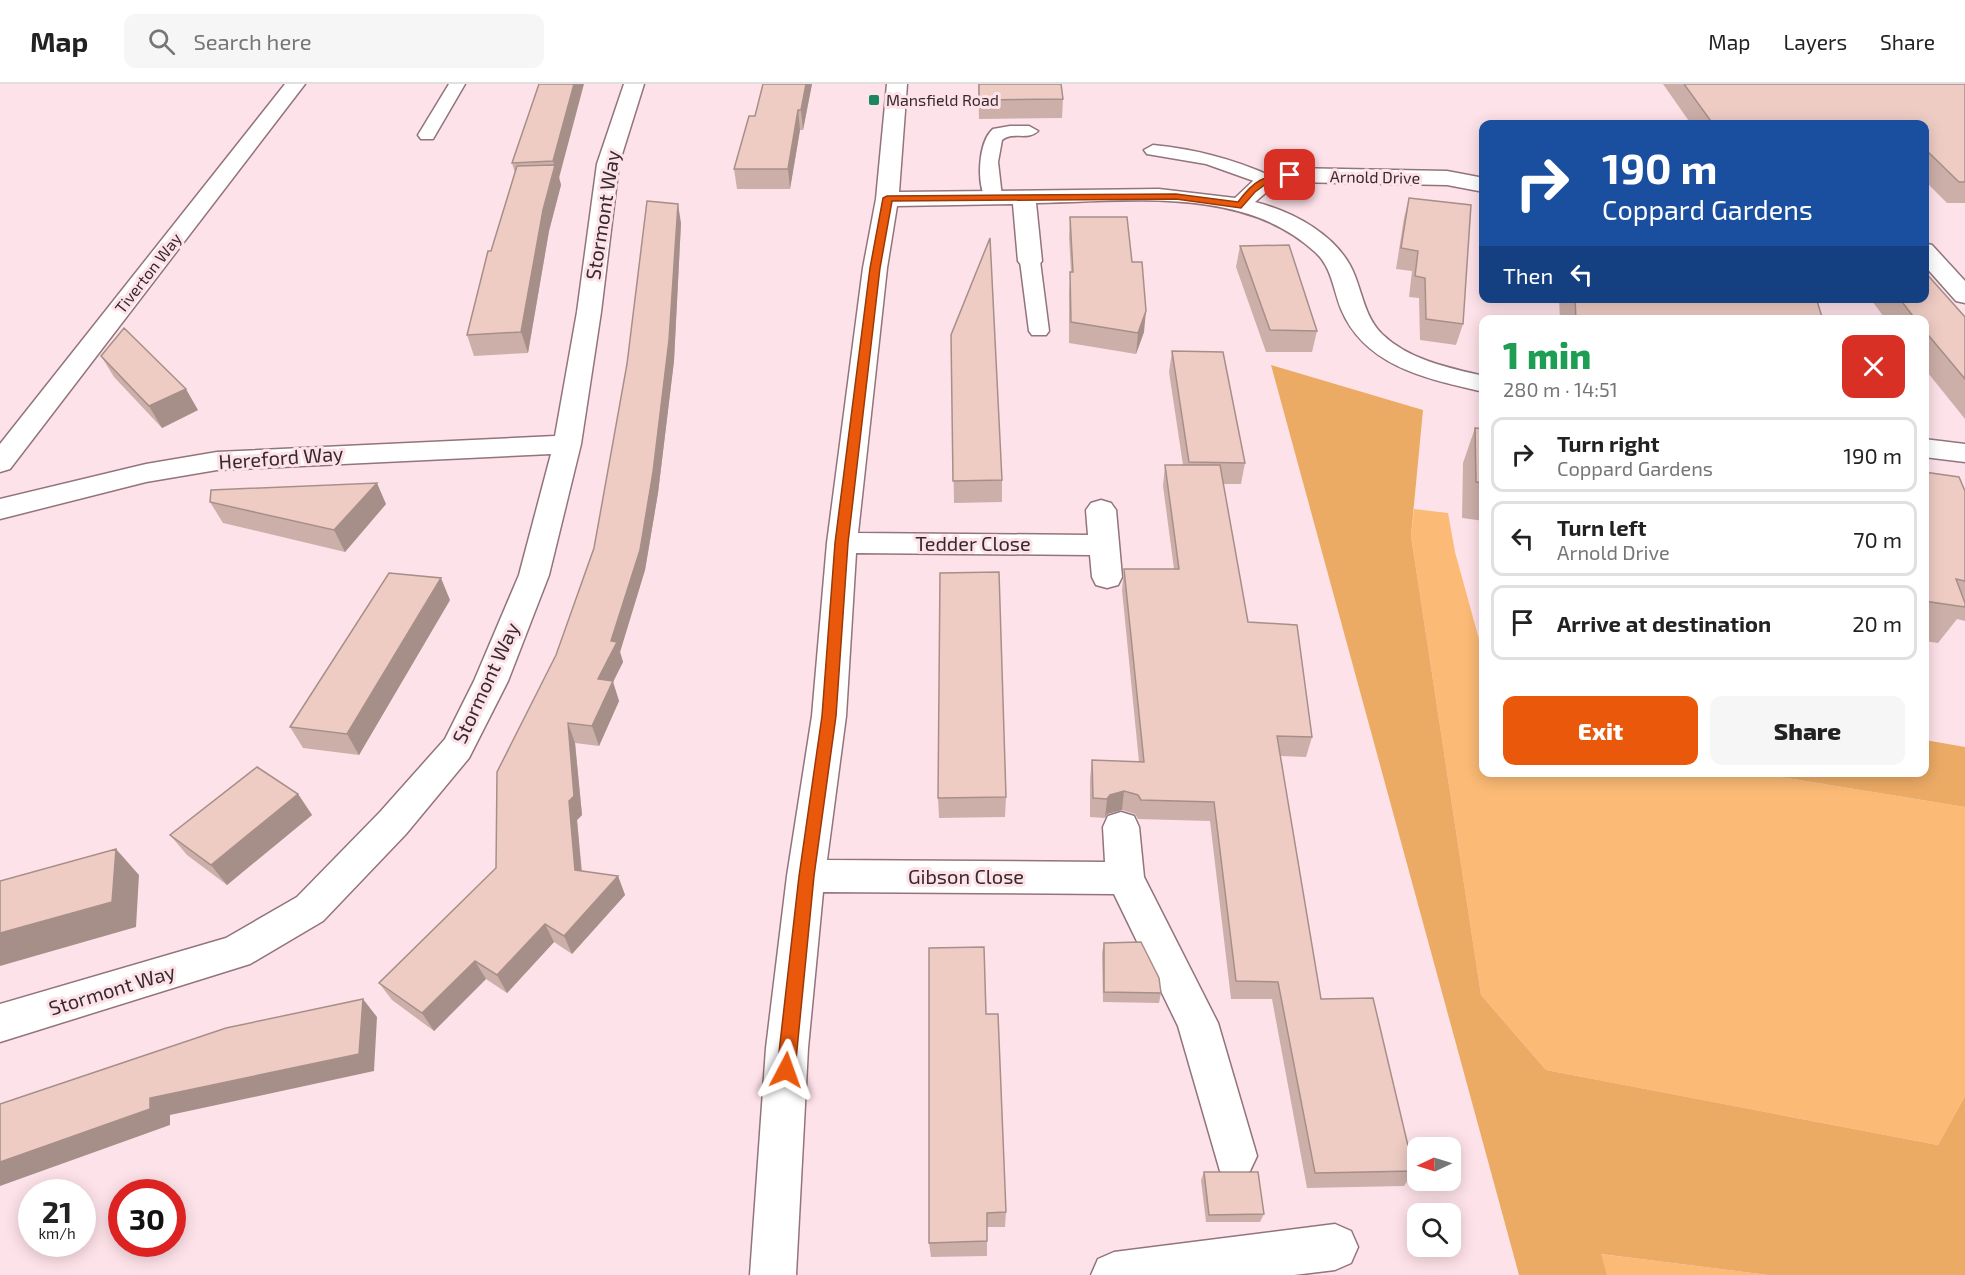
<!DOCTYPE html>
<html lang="en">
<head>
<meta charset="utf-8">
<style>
	body { margin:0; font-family:"Exo 2",sans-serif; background:#f6f6f6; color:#222; height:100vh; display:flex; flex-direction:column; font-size:22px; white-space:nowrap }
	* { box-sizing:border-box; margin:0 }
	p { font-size:20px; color:#767676 }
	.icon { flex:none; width:33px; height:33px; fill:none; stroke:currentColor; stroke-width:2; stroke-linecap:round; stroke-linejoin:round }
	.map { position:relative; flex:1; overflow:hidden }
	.side { position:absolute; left:1479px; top:231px; width:450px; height:462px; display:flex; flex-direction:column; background:#fff; border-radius:12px; box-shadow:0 3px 15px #0003 }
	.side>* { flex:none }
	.hud { position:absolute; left:1479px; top:36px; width:450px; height:183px; border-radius:12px; box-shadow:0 3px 15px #0003; background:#1a4fa0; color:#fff; overflow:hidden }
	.needle { width:39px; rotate:266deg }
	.buttons { position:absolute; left:1407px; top:1053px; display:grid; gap:12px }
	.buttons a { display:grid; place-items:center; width:54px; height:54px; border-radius:12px; background:#fff; box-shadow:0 3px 15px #0003; font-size:30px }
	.speed { position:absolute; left:18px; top:1095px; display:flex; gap:12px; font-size:30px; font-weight:700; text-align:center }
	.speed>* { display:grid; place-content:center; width:78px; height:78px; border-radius:50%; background:#fff; box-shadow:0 3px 15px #0003; line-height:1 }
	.speed small { font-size:15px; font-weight:400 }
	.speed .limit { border:9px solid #d22; background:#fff; color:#111 }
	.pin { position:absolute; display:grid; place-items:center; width:51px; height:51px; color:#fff; margin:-26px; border-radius:12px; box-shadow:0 3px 9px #0006 }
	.me { position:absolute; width:66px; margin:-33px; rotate:4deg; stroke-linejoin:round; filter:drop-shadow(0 0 4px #0008) }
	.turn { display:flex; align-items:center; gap:21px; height:126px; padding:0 24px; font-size:27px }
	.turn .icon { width:78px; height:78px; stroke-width:2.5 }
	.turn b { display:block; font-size:42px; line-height:51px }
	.then { display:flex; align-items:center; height:57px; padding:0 24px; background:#0003; gap:12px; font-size:22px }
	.round { display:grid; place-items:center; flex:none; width:63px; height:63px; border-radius:12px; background:#f6f6f6 }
	.head { display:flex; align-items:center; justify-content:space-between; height:102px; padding:0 24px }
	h1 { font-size:36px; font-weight:800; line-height:45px; color:#1e9e55 }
	.primary-button { display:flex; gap:12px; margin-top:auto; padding:12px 24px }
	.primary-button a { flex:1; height:69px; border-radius:12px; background:#ea580c; color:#fff; font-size:24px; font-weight:800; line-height:69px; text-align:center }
	.primary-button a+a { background:#f6f6f6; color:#222 }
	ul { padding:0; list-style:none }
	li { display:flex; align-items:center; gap:18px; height:75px; margin:0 12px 9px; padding:0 12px; border:3px solid #e0e0e0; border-radius:12px }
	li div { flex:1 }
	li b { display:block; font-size:22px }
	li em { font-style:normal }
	header { display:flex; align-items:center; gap:36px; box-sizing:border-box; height:84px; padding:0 30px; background:#fff; border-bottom:2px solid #e0e0e0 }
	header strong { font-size:28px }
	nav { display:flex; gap:33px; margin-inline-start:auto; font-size:21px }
	.search { width:420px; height:54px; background:#f6f6f6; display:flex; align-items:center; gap:15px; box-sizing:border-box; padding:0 21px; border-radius:12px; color:#767676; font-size:22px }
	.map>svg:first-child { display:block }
</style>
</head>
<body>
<header>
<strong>Map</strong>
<div class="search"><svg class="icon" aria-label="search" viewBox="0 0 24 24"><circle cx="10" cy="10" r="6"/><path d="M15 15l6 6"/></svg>Search here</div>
<nav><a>Map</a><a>Layers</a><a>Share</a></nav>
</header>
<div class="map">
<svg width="1965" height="1191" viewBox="0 0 1965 1191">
	<rect width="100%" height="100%" fill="#fee2e9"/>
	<!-- green -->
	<path fill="#fbba75" d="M 1414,425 L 1448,429 L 1455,468 L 1483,570 L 1484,688 L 1757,689 L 1965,723 L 1965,1012 L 1938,1061 L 1546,986 L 1481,911 L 1411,452 Z
		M 1600,1170 L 1768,1191 L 1607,1191 Z"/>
	<!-- forest -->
	<path fill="#ecab65" d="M 1271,281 L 1423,326 L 1411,452 L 1481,911 L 1546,986 L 1938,1061 L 1965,1012 L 1965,1191 L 1768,1191 L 1601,1170 L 1607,1191 L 1519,1191 Z
		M 1925,656 L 1965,663 L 1965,723 L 1757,689 L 1924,688 Z"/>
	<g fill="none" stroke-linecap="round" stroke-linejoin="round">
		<defs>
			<path id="lane" d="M 449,0 L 465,0 L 433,55 L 421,55 L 418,51 Z
				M 1010,42 L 1029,42 L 1038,47 C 1028,57 1013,47 1002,56 L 998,78 L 1002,113 L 999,117 L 987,117 C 976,101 978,58 993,45 Z
				M 1153,61 C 1195,65 1233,75 1271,92 L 1274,96 L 1265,101 L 1206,80 L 1147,70 L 1144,66 Z
				M 1030,171 L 1040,177 L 1049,247 L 1046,251 L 1032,251 L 1029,247 L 1020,177 Z"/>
			<path id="street" d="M 285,0 L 305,0 L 10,385 L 0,388 L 0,360 Z
				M 624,0 L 644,0 L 619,80 L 601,228 L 581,360 L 549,491 L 508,597 L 469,674 L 406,750 L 323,837 L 250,880 L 0,958 L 0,920 L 226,854 L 297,813 L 380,728 L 445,655 L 474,597 L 519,491 L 551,370 L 217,386 L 146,398 L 0,435 L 0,415 L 146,380 L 217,368 L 555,352 L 577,228 L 597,80 Z
				M 887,0 L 907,0 L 899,108 L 1159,105 L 1235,114 L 1254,96 L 1290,84 L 1447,87 L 1484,94 L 1484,108 L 1447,101 L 1290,98 L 1270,105 L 1255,118 C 1294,128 1340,152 1355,192 C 1363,213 1366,234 1382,250 C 1409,276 1449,284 1484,292 L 1484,308 C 1428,295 1365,283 1341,225 C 1333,205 1332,183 1315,168 C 1243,101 1126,118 1036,119 L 1042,177 L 1038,182 L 1022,182 L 1018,177 L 1013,120 L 897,122 L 887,184 L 858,449 L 1088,451 L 1086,426 L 1091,419 L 1101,416 L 1111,419 L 1116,426 L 1122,493 L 1118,501 L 1107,504 L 1096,501 L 1092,493 L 1090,471 L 856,469 L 846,632 L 827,776 L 1105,778 L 1103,743 L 1108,732 L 1121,728 L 1134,732 L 1139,743 L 1144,793 L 1218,939 L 1257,1072 L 1250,1087 L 1235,1094 L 1220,1087 L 1178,942 L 1114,810 L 823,808 L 808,964 L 796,1191 L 750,1191 L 766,964 L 787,792 L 812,632 L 827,459 L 863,184 L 876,115 Z
				M 1924,159 L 1932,161 L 1965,197 L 1965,219 L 1956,217 L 1924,181 Z
				M 1924,355 L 1965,360 L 1965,378 L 1924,373 Z
				M 1335,1140 L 1351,1147 L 1358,1163 L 1351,1179 L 1335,1186 L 1294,1191 L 1091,1191 L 1098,1175 L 1114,1168 Z"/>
		</defs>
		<!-- lane casing -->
		<use href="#lane" stroke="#92747c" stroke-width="3"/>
		<!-- street casing -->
		<use href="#street" stroke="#92747c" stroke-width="3"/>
		<!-- lane -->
		<use href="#lane" fill="#fff" fill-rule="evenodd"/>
		<!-- street -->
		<use href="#street" fill="#fff" fill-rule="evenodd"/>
	</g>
	<!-- wall -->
	<path fill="#cdafa9" d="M 539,0 L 561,101 L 549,147 L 528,269 L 474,272 L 467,251 L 515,89 L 512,79 Z
		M 763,0 L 812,0 L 803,46 L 800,46 L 790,105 L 737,105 L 734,85 L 755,32 Z
		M 978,0 L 1061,0 L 1063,15 L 1062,34 L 979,35 Z
		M 1663,0 L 1965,0 L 1965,119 L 1947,119 L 1924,96 L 1924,40 L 1691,40 Z
		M 1409,114 L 1463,240 L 1456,261 L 1420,256 L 1419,214 L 1409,213 L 1412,187 L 1396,185 L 1404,134 Z
		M 1070,133 L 1132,178 L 1144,248 L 1136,270 L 1069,259 L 1069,209 L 1071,188 L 1069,153 Z
		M 681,139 L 674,277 L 658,409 L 645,486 L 620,568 L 623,578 L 613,598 L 619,617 L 599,662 L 575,659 L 582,731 L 577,736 L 582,787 L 618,792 L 625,811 L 572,870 L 554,858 L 507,909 L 486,895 L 434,947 L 392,916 L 379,899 L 496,784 L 556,571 L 594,464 Z
		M 1240,162 L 1317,247 L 1312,268 L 1266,268 L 1236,183 Z
		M 1559,214 L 1816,214 L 1823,236 L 1560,236 Z
		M 1870,214 L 1924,214 L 1965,233 L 1965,335 L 1924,284 L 1924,236 L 1886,236 Z
		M 951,251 L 1002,396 L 1002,418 L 954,419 Z
		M 1172,267 L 1245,379 L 1241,400 L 1223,400 L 1248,538 L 1312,653 L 1306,673 L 1280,672 L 1321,915 L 1414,1087 L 1404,1102 L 1307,1104 L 1272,915 L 1231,915 L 1210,737 L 1138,735 L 1135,730 L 1122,726 L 1107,730 L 1105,734 L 1090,733 L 1090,695 L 1092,676 L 1139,678 L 1122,506 L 1124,485 L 1174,485 L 1163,402 L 1165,381 L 1183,381 L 1169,288 Z
		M 101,272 L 198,326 L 162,344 L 114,293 Z
		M 1475,344 L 1484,345 L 1484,437 L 1462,434 L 1463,379 Z
		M 1924,388 L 1965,407 L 1965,537 L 1957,535 L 1938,559 L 1924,557 Z
		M 210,418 L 386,420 L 345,468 L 223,439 Z
		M 450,516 L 359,671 L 303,664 L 290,643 Z
		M 298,710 L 312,731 L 227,801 L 187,771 L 170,751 Z
		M 1006,713 L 1005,733 L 939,734 L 938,714 Z
		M 1104,859 L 1161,909 L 1159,919 L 1103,918 L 1102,869 Z
		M 986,930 L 1006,1128 L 1005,1143 L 987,1143 L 987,1172 L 931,1173 L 929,1159 Z
		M 1204,1088 L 1264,1130 L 1260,1138 L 1206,1138 L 1201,1096 Z"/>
	<!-- shaded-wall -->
	<path fill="#a78f89" d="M 574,0 L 584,0 L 559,94 L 561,101 L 549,147 L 528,269 L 521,248 L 543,126 L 555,84 L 553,77 Z
		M 806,0 L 812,0 L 803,46 L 801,26 Z
		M 798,26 L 800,46 L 790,105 L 788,85 Z
		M 678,120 L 681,139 L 674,277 L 658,409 L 645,486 L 620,568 L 623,578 L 613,598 L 619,617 L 599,662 L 592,642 L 598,595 L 611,557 Z
		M 1146,227 L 1144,248 L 1136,270 L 1138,249 Z
		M 186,305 L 198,326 L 162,344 L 149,322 Z
		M 377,399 L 386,420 L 345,468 L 334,446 Z
		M 441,494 L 450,516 L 359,671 L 347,650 Z
		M 568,639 L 575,659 L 582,731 L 577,736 L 583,805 L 575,786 L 569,717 Z
		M 1124,707 L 1122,726 L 1107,730 L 1105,734 L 1107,715 L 1110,711 Z
		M 298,710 L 312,731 L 227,801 L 211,781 Z
		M 116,765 L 139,791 L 136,843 L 0,882 L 0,849 Z
		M 618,792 L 625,811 L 572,870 L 564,852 Z
		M 545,840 L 554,858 L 507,909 L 497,891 Z
		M 475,877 L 486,895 L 434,947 L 422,929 Z
		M 363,915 L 377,933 L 374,987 L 170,1031 L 170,1041 L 0,1102 L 0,1078 L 150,1014 Z"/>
	<!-- building -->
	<path fill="#eeccc4" stroke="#a78f89" stroke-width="1.5" d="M 539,0 L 574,0 L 553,77 L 512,79 Z
		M 763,0 L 806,0 L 801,26 L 798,26 L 788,85 L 734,85 L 749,32 L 755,32 Z
		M 979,0 L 1061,0 L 1063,15 L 979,16 Z
		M 1684,0 L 1965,0 L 1965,98 L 1959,98 L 1924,64 L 1924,40 L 1713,40 Z
		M 555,81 L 543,126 L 521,248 L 467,251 L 488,167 L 491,167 L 517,82 Z
		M 1409,114 L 1471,121 L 1463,240 L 1426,235 L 1425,194 L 1415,192 L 1418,167 L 1401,164 Z
		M 647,117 L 678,120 L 669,256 L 653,388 L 640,466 L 611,557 L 617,558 L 598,595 L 613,597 L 592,642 L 568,639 L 574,712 L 569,717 L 575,786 L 618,792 L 564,852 L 545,840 L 497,891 L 475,877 L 422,929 L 379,899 L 496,784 L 497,688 L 556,571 L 594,464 L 627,280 Z
		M 1070,133 L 1127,133 L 1132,178 L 1142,178 L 1146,227 L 1138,249 L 1071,238 L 1070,188 L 1073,188 Z
		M 990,154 L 1002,396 L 953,397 L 951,251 Z
		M 1289,161 L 1317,247 L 1270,246 L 1240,162 Z
		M 1924,187 L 1965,233 L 1965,295 L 1924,246 L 1924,236 L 1916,236 L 1899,214 L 1924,214 Z
		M 1575,214 L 1816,214 L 1823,236 L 1576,236 Z
		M 124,244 L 186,305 L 149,322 L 101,272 Z
		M 1172,267 L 1223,268 L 1245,379 L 1189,378 Z
		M 1475,344 L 1484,345 L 1484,399 L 1476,398 Z
		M 1165,381 L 1220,381 L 1248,538 L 1297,541 L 1312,653 L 1277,652 L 1321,915 L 1373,914 L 1414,1087 L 1315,1089 L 1278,898 L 1236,897 L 1214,718 L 1141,716 L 1138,711 L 1124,707 L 1110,711 L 1107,715 L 1093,714 L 1092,676 L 1144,678 L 1124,485 L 1179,485 Z
		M 1924,388 L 1959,393 L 1965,407 L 1965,497 L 1956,495 L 1965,519 L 1965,523 L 1924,517 Z
		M 377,399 L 334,446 L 210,418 L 211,406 Z
		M 999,488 L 1006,713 L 938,714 L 940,489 Z
		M 389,489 L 441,494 L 347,650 L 290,643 Z
		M 257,683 L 298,710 L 211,781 L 170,751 Z
		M 116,765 L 112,818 L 0,849 L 0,797 Z
		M 1141,858 L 1159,894 L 1161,909 L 1104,908 L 1104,859 Z
		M 984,863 L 986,930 L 998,930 L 1006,1128 L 987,1129 L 987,1157 L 929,1159 L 929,864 Z
		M 363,915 L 359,970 L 150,1014 L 150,1025 L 0,1078 L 0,1020 L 15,1015 L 226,944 Z
		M 1204,1088 L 1258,1088 L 1264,1130 L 1209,1131 Z"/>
	<!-- route -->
	<path fill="#ea580c" stroke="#983908" stroke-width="1.5" d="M 1290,88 L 1293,89 L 1293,93 L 1270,97 L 1255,108 L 1241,124 L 1176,115 L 892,117 L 880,184 L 848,459 L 836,632 L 814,792 L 795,986 L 792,992 L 786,995 L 780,992 L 777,986 L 799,792 L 822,632 L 835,459 L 870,184 L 883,114 L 887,112 L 1176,110 L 1238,118 C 1254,96 1264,92 1290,88 Z"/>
	<!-- markers -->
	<rect fill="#1b8662" stroke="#fee2e9" stroke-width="2" x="868" y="10" width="12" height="12" rx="3"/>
	<g text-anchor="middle" stroke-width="6" stroke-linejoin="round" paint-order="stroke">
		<!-- far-poi labels -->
		<g font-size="16" fill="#372a2d" stroke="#fee2e9" text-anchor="start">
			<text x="886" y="22">Mansfield Road</text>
		</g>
		<!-- far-street labels -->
		<g font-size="16" fill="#372a2d" stroke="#fee2e9">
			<text transform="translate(1375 93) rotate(1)" y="6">Arnold Drive</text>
			<text transform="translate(148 189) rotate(-52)" y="6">Tiverton Way</text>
		</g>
		<!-- street labels -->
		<g font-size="20" fill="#372a2d" stroke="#fee2e9">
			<text transform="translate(603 131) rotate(-81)" y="7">Stormont Way</text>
			<text transform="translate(281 374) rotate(-4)" y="7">Hereford Way</text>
			<text x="973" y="467">Tedder Close</text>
			<text transform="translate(486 599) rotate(-65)" y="7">Stormont Way</text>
			<text x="966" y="800">Gibson Close</text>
			<text transform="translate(112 906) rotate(-17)" y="7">Stormont Way</text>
		</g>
	</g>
</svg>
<div class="buttons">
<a><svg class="needle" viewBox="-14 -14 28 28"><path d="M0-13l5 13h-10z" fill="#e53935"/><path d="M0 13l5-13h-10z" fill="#767676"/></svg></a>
<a><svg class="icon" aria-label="search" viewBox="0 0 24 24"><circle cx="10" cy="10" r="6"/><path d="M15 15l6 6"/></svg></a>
</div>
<div class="speed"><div>21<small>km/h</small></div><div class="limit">30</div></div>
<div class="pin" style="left:1290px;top:91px;background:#d93025"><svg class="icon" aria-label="arrive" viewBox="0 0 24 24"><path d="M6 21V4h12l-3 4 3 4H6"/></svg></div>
<svg class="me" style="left:786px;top:986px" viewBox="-20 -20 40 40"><path d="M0-17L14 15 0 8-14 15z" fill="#ea580c" stroke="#fff" stroke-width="4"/></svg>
<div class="hud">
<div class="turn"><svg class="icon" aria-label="right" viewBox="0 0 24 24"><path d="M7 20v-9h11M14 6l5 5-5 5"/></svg><div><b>190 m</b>Coppard Gardens</div></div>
<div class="then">Then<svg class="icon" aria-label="left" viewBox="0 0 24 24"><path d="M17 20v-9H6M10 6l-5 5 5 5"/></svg></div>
</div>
<section class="side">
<div class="head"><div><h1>1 min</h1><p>280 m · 14:51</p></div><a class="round" style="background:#d93025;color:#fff"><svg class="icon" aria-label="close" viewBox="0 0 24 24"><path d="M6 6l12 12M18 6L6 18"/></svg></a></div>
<ul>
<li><svg class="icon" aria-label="right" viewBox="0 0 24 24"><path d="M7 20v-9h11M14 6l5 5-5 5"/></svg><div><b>Turn right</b><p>Coppard Gardens</p></div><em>190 m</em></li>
<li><svg class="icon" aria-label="left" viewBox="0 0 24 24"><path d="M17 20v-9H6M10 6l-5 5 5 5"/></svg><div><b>Turn left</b><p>Arnold Drive</p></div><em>70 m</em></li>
<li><svg class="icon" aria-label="arrive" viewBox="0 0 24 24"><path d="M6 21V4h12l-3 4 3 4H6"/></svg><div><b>Arrive at destination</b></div><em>20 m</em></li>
</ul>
<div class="primary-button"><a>Exit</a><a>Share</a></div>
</section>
</div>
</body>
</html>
